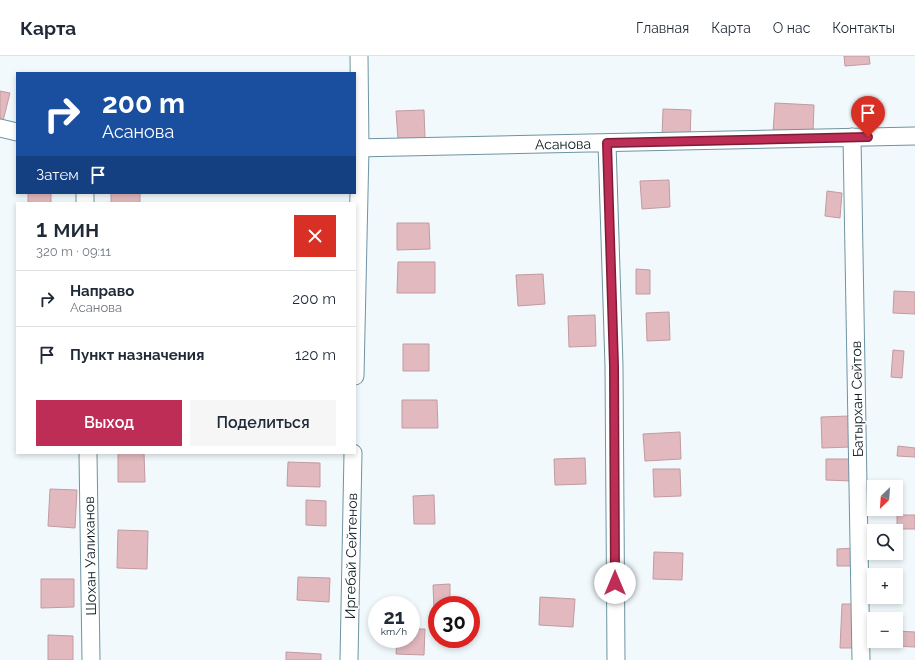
<!DOCTYPE html>
<html lang="ru">
<head>
<meta charset="utf-8">
<style>
	body { margin:0; font-family:Raleway,sans-serif; background:#f6f6f7; color:#1f2937; height:100vh; display:flex; flex-direction:column; font-size:15px; white-space:nowrap }
	* { box-sizing:border-box; margin:0 }
	p { font-size:13px; color:#747a83 }
	.icon { flex:none; width:22px; height:22px; fill:none; stroke:currentColor; stroke-width:2; stroke-linecap:round; stroke-linejoin:round }
	.map { position:relative; flex:1; overflow:hidden }
	.side { position:absolute; left:16px; top:146px; width:340px; height:252px; display:flex; flex-direction:column; background:#fff; border-radius:0px; box-shadow:0 2px 6px #0003 }
	.side>* { flex:none }
	.banner { position:absolute; left:16px; top:16px; width:340px; height:122px; border-radius:0px; box-shadow:0 2px 6px #0003; background:#1a4fa0; color:#fff; overflow:hidden }
	.needle { width:26px; rotate:205deg }
	.tools { position:absolute; left:867px; top:424px; display:grid; gap:8px }
	.tools a { display:grid; place-items:center; width:36px; height:36px; border-radius:0px; background:#fff; box-shadow:0 2px 6px #0003; font-size:20px }
	.speed { position:absolute; left:368px; top:540px; display:flex; gap:8px; font-size:20px; font-weight:700; text-align:center }
	.speed>* { display:grid; place-content:center; width:52px; height:52px; border-radius:50%; background:#fff; box-shadow:0 2px 6px #0003; line-height:1 }
	.speed small { font-size:10px; font-weight:400 }
	.speed .limit { border:6px solid #d22; background:#fff; color:#111 }
	.pin { position:absolute; display:grid; place-items:center; width:34px; height:34px; color:#fff; margin:-41px -17px; border-radius:50% 50% 50% 0; rotate:-45deg; box-shadow:0 0 4px #0007 }
	.pin .icon { rotate:45deg }
	.me { position:absolute; width:44px; margin:-22px; rotate:0deg; stroke-linejoin:round; filter:drop-shadow(0 0 3px #0008) }
	.turn { display:flex; align-items:center; gap:14px; height:84px; padding:0 20px; font-size:18px }
	.turn .icon { width:52px; height:52px; stroke-width:2.5 }
	.turn b { display:block; font-size:28px; line-height:34px }
	.then { display:flex; align-items:center; height:38px; padding:0 20px; background:#0003; gap:8px; font-size:15px }
	.round { display:grid; place-items:center; flex:none; width:42px; height:42px; border-radius:0px; background:#f6f6f7 }
	.overview { display:flex; align-items:center; justify-content:space-between; height:68px; padding:0 20px }
	h1 { font-size:24px; font-weight:600; line-height:30px }
	.cta { display:flex; gap:8px; margin-top:auto; padding:8px 20px }
	.cta a { flex:1; height:46px; border-radius:0px; background:#bd2d55; color:#fff; font-size:16px; font-weight:600; line-height:46px; text-align:center }
	.cta a+a { background:#f6f6f7; color:#1f2937 }
	ul { padding:0; list-style:none }
	li { display:flex; align-items:center; gap:12px; height:56px; padding:0 20px; border-top:1px solid #e0e1e3 }
	li div { flex:1 }
	li b { display:block; font-size:15px }
	li em { font-style:normal }
	header { display:flex; align-items:center; gap:24px; box-sizing:border-box; height:56px; padding:0 20px; background:#fff; border-bottom:1px solid #e0e1e3 }
	header strong { font-size:19px }
	nav { display:flex; gap:22px; margin-inline-start:auto; font-size:14px }
	.map>svg:first-child { display:block }
</style>
</head>
<body>
<header>
<strong>Карта</strong>
<nav><a>Главная</a><a>Карта</a><a>О нас</a><a>Контакты</a></nav>
</header>
<div class="map">
<svg width="915" height="604" viewBox="0 0 915 604">
	<rect width="100%" height="100%" fill="#f1f9fc"/>
	<!-- building -->
	<path fill="#e1b9be" stroke="#c29ba0" d="M 844,0 L 869,0 L 870,8 L 845,10 Z
		M 0,35 L 10,37 L 3,65 L 0,64 Z
		M 775,47 L 814,49 L 813,77 L 773,76 Z
		M 663,53 L 691,54 L 690,82 L 662,81 Z
		M 424,54 L 425,83 L 398,84 L 396,55 Z
		M 669,124 L 670,151 L 642,153 L 640,125 Z
		M 827,135 L 842,137 L 840,162 L 825,160 Z
		M 28,137 L 51,137 L 51,147 L 28,147 Z
		M 111,137 L 140,137 L 140,147 L 111,147 Z
		M 397,167 L 429,167 L 430,193 L 397,194 Z
		M 398,206 L 435,206 L 435,237 L 397,237 Z
		M 636,213 L 650,214 L 650,238 L 636,238 Z
		M 543,218 L 545,248 L 518,250 L 516,219 Z
		M 894,235 L 915,236 L 915,258 L 893,257 Z
		M 669,256 L 670,284 L 647,285 L 646,257 Z
		M 595,259 L 596,290 L 569,291 L 568,260 Z
		M 403,288 L 429,288 L 429,315 L 403,315 Z
		M 893,294 L 904,295 L 902,322 L 891,321 Z
		M 402,344 L 437,344 L 438,372 L 402,372 Z
		M 849,360 L 850,391 L 822,392 L 821,361 Z
		M 680,376 L 681,403 L 645,405 L 643,378 Z
		M 898,390 L 915,392 L 915,401 L 897,400 Z
		M 118,397 L 144,397 L 145,426 L 118,426 Z
		M 585,402 L 586,428 L 555,429 L 554,403 Z
		M 826,403 L 852,403 L 851,425 L 826,424 Z
		M 288,406 L 320,407 L 320,431 L 287,430 Z
		M 653,413 L 680,413 L 681,440 L 654,441 Z
		M 50,433 L 77,434 L 75,472 L 48,470 Z
		M 434,439 L 435,468 L 414,468 L 413,440 Z
		M 306,444 L 326,445 L 326,470 L 306,469 Z
		M 897,459 L 915,459 L 915,473 L 897,473 Z
		M 118,474 L 148,475 L 147,513 L 117,512 Z
		M 855,492 L 855,510 L 837,510 L 837,493 Z
		M 654,496 L 683,497 L 682,524 L 653,523 Z
		M 298,521 L 330,522 L 329,546 L 297,544 Z
		M 41,523 L 74,523 L 74,551 L 41,552 Z
		M 450,528 L 450,549 L 437,549 L 437,553 L 434,553 L 433,529 Z
		M 540,541 L 575,543 L 573,571 L 539,569 Z
		M 842,548 L 855,548 L 853,592 L 840,592 Z
		M 411,573 L 425,573 L 424,599 L 396,598 L 397,583 L 411,583 Z
		M 896,575 L 915,576 L 915,591 L 894,590 L 894,585 L 896,585 Z
		M 48,579 L 73,580 L 73,604 L 48,604 Z
		M 286,596 L 321,598 L 321,604 L 286,604 Z"/>
	<g fill="none" stroke-linecap="round" stroke-linejoin="round">
		<defs>
			<path id="street" d="M 0,72 L 17,76
				M 852,81 L 861,604
				M 607,87 L 614,310 L 616,604
				M 355,92 L 915,80
				M 85,137 L 85,147
				M 355,320 L 360,92 L 359,0
				M 88,397 L 91,604
				M 349,604 L 353,397"/>
		</defs>
		<!-- street casing -->
		<use href="#street" stroke="#6e94a2" stroke-width="19"/>
		<!-- street -->
		<use href="#street" stroke="#fff" stroke-width="17"/>
	</g>
	<g fill="none" stroke-linecap="round" stroke-linejoin="round">
		<defs>
			<path id="route" d="M 615,527 L 614,310 L 607,87 L 868,81"/>
		</defs>
		<!-- route casing -->
		<use href="#route" stroke="#7b1d37" stroke-width="10"/>
		<!-- route -->
		<use href="#route" stroke="#bd2d55" stroke-width="7"/>
	</g>
	<g text-anchor="middle" stroke-width="3" stroke-linejoin="round" paint-order="stroke">
		<!-- street labels -->
		<g font-size="14" fill="#07161b" stroke="#fff">
			<text transform="translate(563 88) rotate(-1)" y="5">Асанова</text>
			<text transform="translate(857 343) rotate(-91)" y="5">Батырхан Сейтов</text>
			<text transform="translate(90 500) rotate(-91)" y="5">Шохан Уалиханов</text>
			<text transform="translate(351 500) rotate(-89)" y="5">Иргебай Сейтенов</text>
		</g>
	</g>
</svg>
<div class="tools">
<a><svg class="needle" viewBox="-14 -14 28 28"><path d="M0-13l5 13h-10z" fill="#e53935"/><path d="M0 13l5-13h-10z" fill="#747a83"/></svg></a>
<a><svg class="icon" aria-label="search" viewBox="0 0 24 24"><circle cx="10" cy="10" r="6"/><path d="M15 15l6 6"/></svg></a>
<a>+</a>
<a>−</a>
</div>
<div class="speed"><div>21<small>km/h</small></div><div class="limit">30</div></div>
<div class="pin" style="left:868px;top:81px;background:#d93025"><svg class="icon" aria-label="arrive" viewBox="0 0 24 24"><path d="M6 21V4h12l-3 4 3 4H6"/></svg></div>
<svg class="me" style="left:615px;top:527px" viewBox="-20 -20 40 40"><circle r="19" fill="#fff"/><path d="M0-13L10 11 0 6-10 11z" fill="#bd2d55"/></svg>
<div class="banner">
<div class="turn"><svg class="icon" aria-label="right" viewBox="0 0 24 24"><path d="M7 20v-9h11M14 6l5 5-5 5"/></svg><div><b>200 m</b>Асанова</div></div>
<div class="then">Затем<svg class="icon" aria-label="arrive" viewBox="0 0 24 24"><path d="M6 21V4h12l-3 4 3 4H6"/></svg></div>
</div>
<section class="side">
<div class="overview"><div><h1>1 мин</h1><p>320 m · 09:11</p></div><a class="round" style="background:#d93025;color:#fff"><svg class="icon" aria-label="close" viewBox="0 0 24 24"><path d="M6 6l12 12M18 6L6 18"/></svg></a></div>
<ul>
<li><svg class="icon" aria-label="right" viewBox="0 0 24 24"><path d="M7 20v-9h11M14 6l5 5-5 5"/></svg><div><b>Направо</b><p>Асанова</p></div><em>200 m</em></li>
<li><svg class="icon" aria-label="arrive" viewBox="0 0 24 24"><path d="M6 21V4h12l-3 4 3 4H6"/></svg><div><b>Пункт назначения</b></div><em>120 m</em></li>
</ul>
<div class="cta"><a>Выход</a><a>Поделиться</a></div>
</section>
</div>
</body>
</html>
